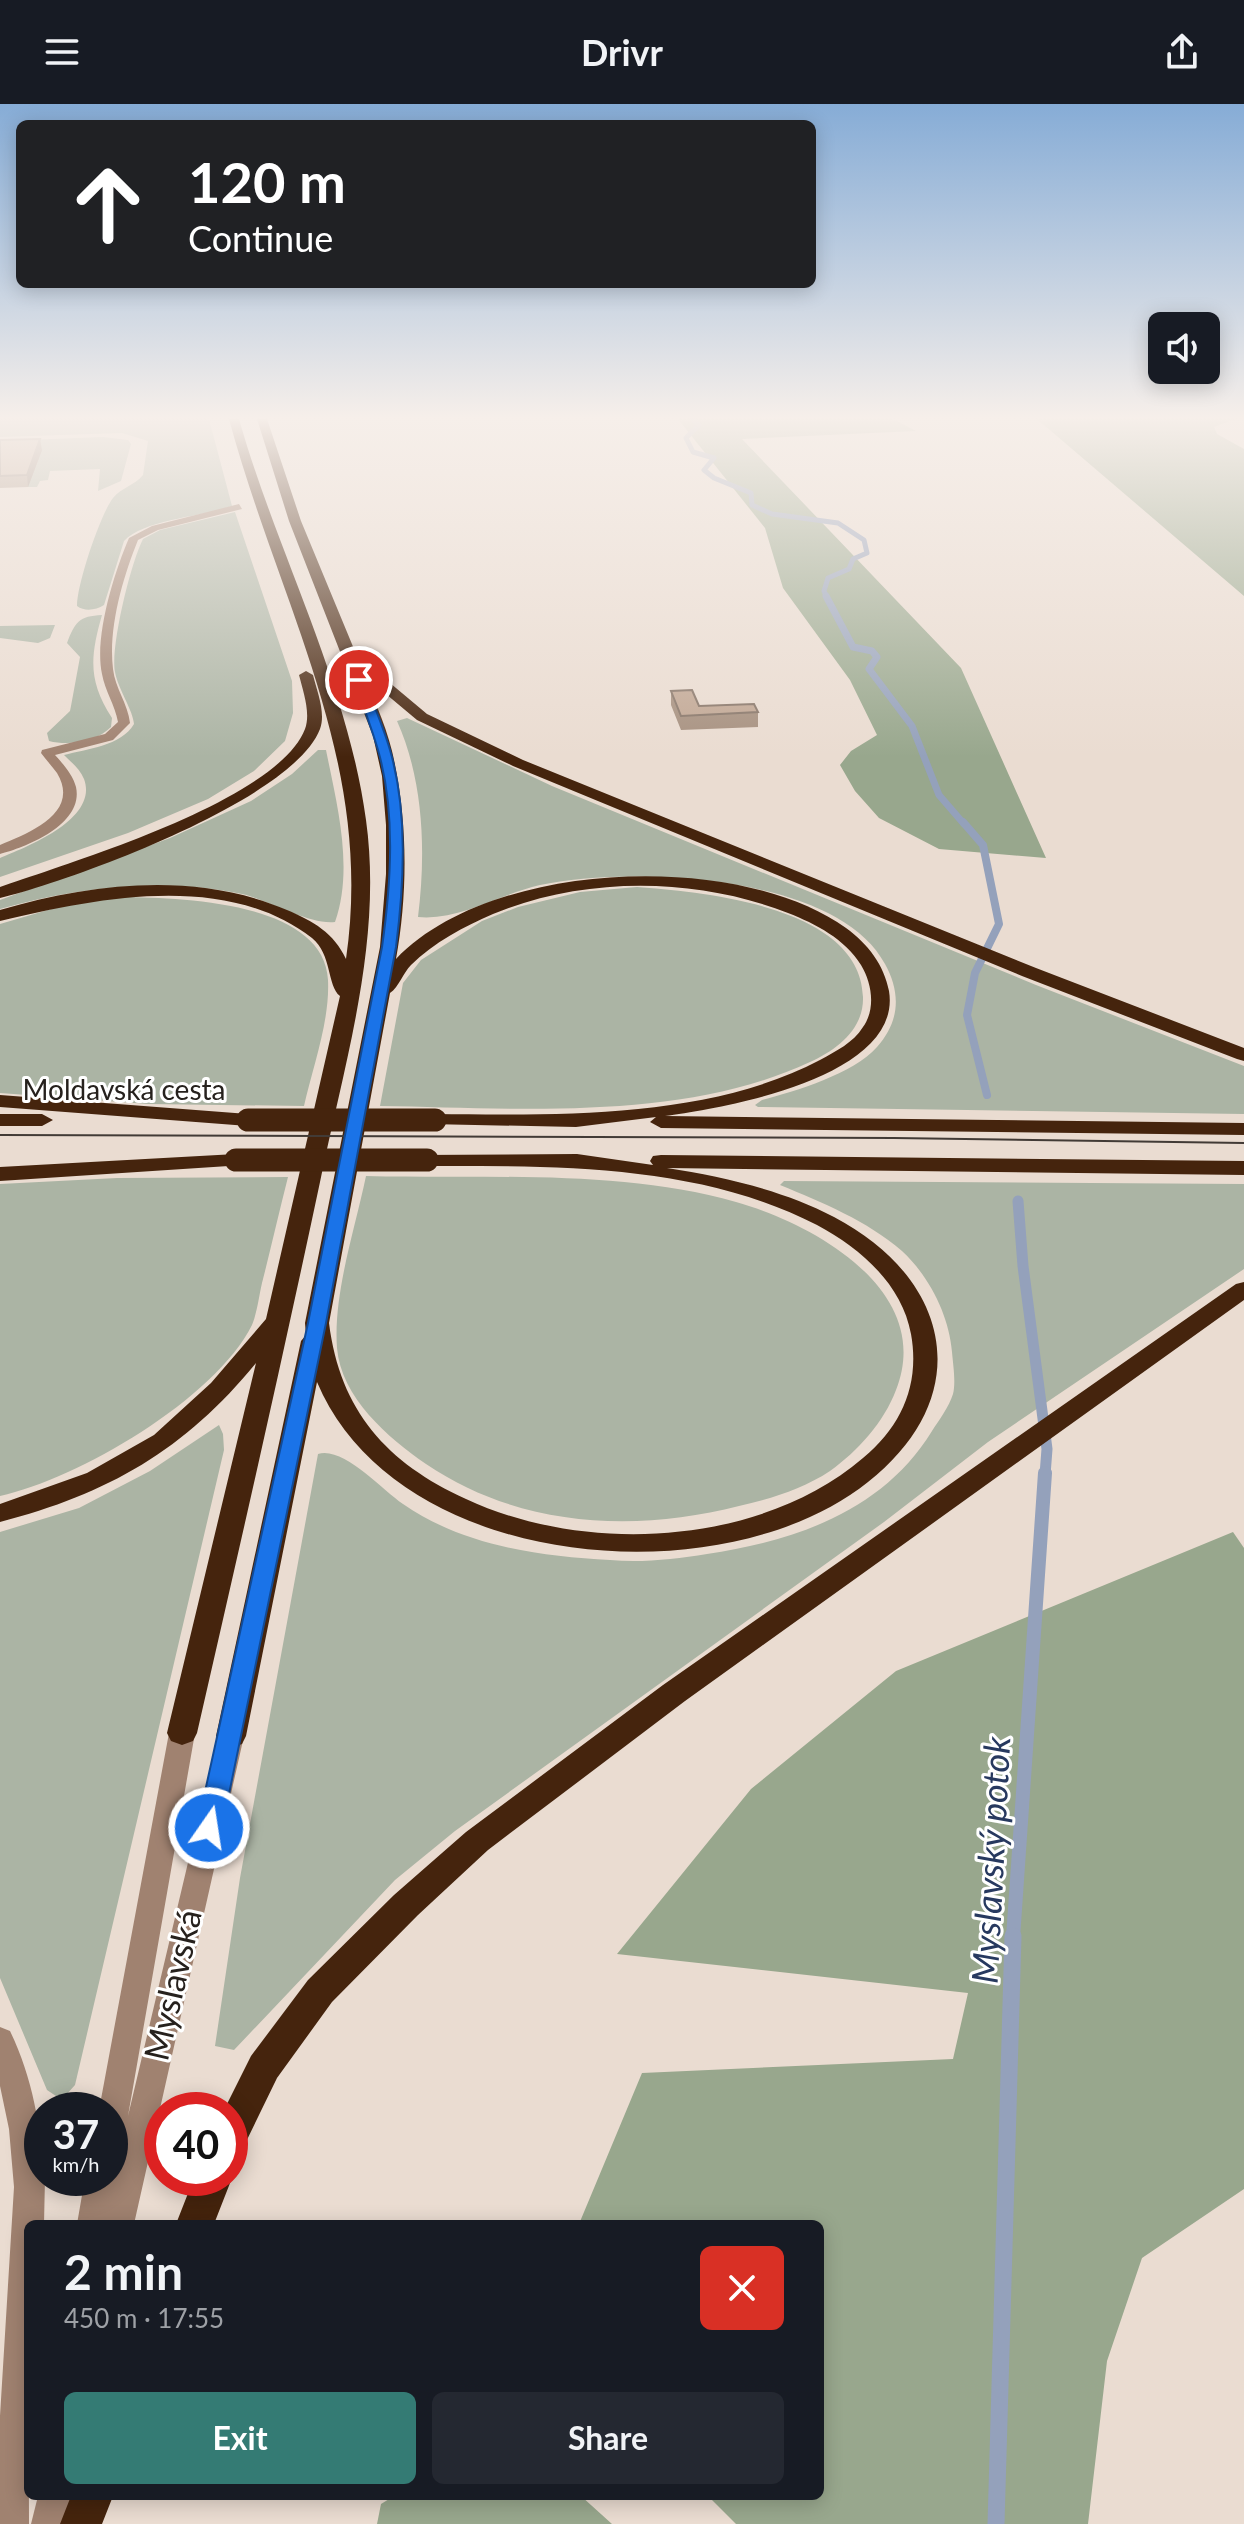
<!DOCTYPE html>
<html lang="en">
<head>
<meta charset="utf-8">
<style>
	body { margin:0; font-family:Lato,sans-serif; background:#242831; color:#f1f3f6; height:100vh; display:flex; flex-direction:column; font-size:30px; white-space:nowrap }
	* { box-sizing:border-box; margin:0 }
	p { font-size:26px; color:#9ea1a6 }
	.icon { flex:none; width:44px; height:44px; fill:none; stroke:currentColor; stroke-width:2; stroke-linecap:round; stroke-linejoin:round }
	.map { position:relative; flex:1; overflow:hidden }
	.drawer { position:absolute; left:24px; top:2116px; width:800px; height:280px; display:flex; flex-direction:column; background:#171b24; border-radius:12px; box-shadow:0 4px 20px #0003 }
	.drawer>* { flex:none }
	.top-card { position:absolute; left:16px; top:16px; width:800px; height:168px; border-radius:12px; box-shadow:0 4px 20px #0003; background:#202124; color:#fff; overflow:hidden }
	.fabs { position:absolute; left:1148px; top:208px; display:grid; gap:16px }
	.fabs a { display:grid; place-items:center; width:72px; height:72px; border-radius:12px; background:#171b24; box-shadow:0 4px 20px #0003; font-size:40px }
	.speed { position:absolute; left:24px; top:1988px; display:flex; gap:16px; font-size:40px; font-weight:700; text-align:center }
	.speed>* { display:grid; place-content:center; width:104px; height:104px; border-radius:50%; background:#171b24; box-shadow:0 4px 20px #0003; line-height:1 }
	.speed small { font-size:20px; font-weight:400 }
	.speed .limit { border:12px solid #d22; background:#fff; color:#111 }
	.pin { position:absolute; display:grid; place-items:center; width:68px; height:68px; color:#fff; margin:-34px; border:4px solid #fff; border-radius:50%; box-shadow:0 2px 8px #0007 }
	.me { position:absolute; width:88px; margin:-44px; rotate:13deg; stroke-linejoin:round; filter:drop-shadow(0 0 6px #0008) }
	.turn { display:flex; align-items:center; gap:28px; height:168px; padding:0 40px; font-size:36px }
	.turn .icon { width:104px; height:104px; stroke-width:2.5 }
	.turn b { display:block; font-size:56px; line-height:68px }
	.round { display:grid; place-items:center; flex:none; width:84px; height:84px; border-radius:12px; background:#242831 }
	.summary { display:flex; align-items:center; justify-content:space-between; height:136px; padding:0 40px }
	h1 { font-size:48px; font-weight:700; line-height:60px }
	.cta { display:flex; gap:16px; margin-top:auto; padding:16px 40px }
	.cta a { flex:1; height:92px; border-radius:12px; background:#347b74; color:#fff; font-size:32px; font-weight:700; line-height:92px; text-align:center }
	.cta a+a { background:#242831; color:#f1f3f6 }
	header { display:flex; justify-content:space-between; align-items:center; height:104px; padding:0 40px; background:#171b24; font-size:36px; font-weight:700 }
	.map>svg:first-child { display:block }
</style>
</head>
<body>
<header><svg class="icon" aria-label="menu" viewBox="0 0 24 24"><path d="M4 6h16M4 12h16M4 18h16"/></svg>Drivr<svg class="icon" aria-label="share" viewBox="0 0 24 24"><path d="M12 15V3M7 8l5-5 5 5M5 13v7h14v-7"/></svg></header>
<div class="map">
<svg width="1244" height="2420" viewBox="0 0 1244 2420">
	<rect width="100%" height="100%" fill="#eadcd1"/>
	<!-- green -->
	<path fill="#abb4a4" d="M 0,315 L 209,315 L 232,402 C 202,413 145,415 124,437 L 104,501 C 96,506 85,508 77,502 C 77,480 100,411 113,394 C 121,384 135,381 143,371 L 148,337 L 122,329 L 0,333 Z
		M 103,333 L 128,336 L 131,340 L 121,377 L 98,387 L 100,365 L 50,367 L 48,376 L 40,377 L 37,383 L 28,383 L 0,337 Z
		M 235,408 L 292,577 L 293,609 L 285,637 L 254,667 L 208,695 L 128,729 L 0,773 L 0,754 C 27,743 99,715 84,675 C 80,665 71,658 64,651 C 87,645 121,642 134,620 C 133,606 118,585 115,568 C 110,543 131,458 143,435 L 160,426 Z
		M 102,511 C 90,553 88,577 112,614 L 111,623 C 96,638 69,642 49,637 L 47,629 L 70,607 L 71,602 L 80,553 L 67,539 C 75,518 79,512 102,511 Z
		M 55,521 L 50,534 L 38,539 L 0,534 L 0,522 Z
		M 407,614 L 552,682 L 1036,881 L 1244,962 L 1244,1010 L 758,1003 L 755,1001 L 762,996 C 796,987 853,970 877,943 C 900,917 901,889 885,860 C 837,769 628,762 540,781 C 500,790 459,817 418,813 C 426,749 424,677 397,617 Z
		M 318,646 L 326,646 C 337,701 354,764 335,818 C 309,821 269,796 242,790 C 162,773 77,783 0,805 L 0,796 L 170,734 L 251,697 L 292,670 Z
		M 637,783 C 703,788 861,802 863,893 C 864,925 837,946 810,958 C 682,1018 517,1004 380,1002 L 403,879 L 421,856 L 482,817 L 518,803 L 580,788 Z
		M 124,793 C 180,794 324,797 328,876 C 330,917 313,962 304,1002 L 148,1000 L 0,989 L 0,820 L 65,801 Z
		M 366,1072 C 486,1075 620,1065 736,1098 C 814,1120 935,1187 896,1286 C 884,1318 858,1347 830,1367 C 803,1385 770,1395 739,1402 C 633,1429 519,1423 426,1360 C 388,1334 341,1293 337,1244 C 333,1190 355,1125 366,1072 Z
		M 288,1073 C 279,1108 271,1144 262,1179 C 259,1192 257,1209 252,1221 C 215,1295 78,1375 0,1392 L 0,1080 L 117,1074 Z
		M 784,1077 L 1244,1080 L 1244,1165 L 988,1338 L 884,1418 L 455,1727 L 395,1776 L 234,1946 L 215,1942 L 240,1774 L 318,1350 C 343,1342 381,1385 403,1400 C 464,1442 538,1452 610,1456 C 642,1459 675,1455 707,1450 C 795,1437 883,1407 932,1327 C 939,1316 949,1303 953,1290 C 956,1278 953,1260 952,1248 C 949,1211 929,1172 902,1147 C 866,1116 823,1099 780,1081 Z
		M 219,1321 L 223,1330 L 224,1346 L 75,1981 L 66,1991 L 56,1992 L 47,1986 L 0,1874 L 0,1428 L 79,1404 L 150,1367 Z"/>
	<!-- forest -->
	<path fill="#98a78d" d="M 678,315 L 893,315 L 916,327 L 742,335 L 961,564 L 1046,754 L 939,745 L 879,714 L 855,687 L 840,661 L 851,647 L 877,631 L 850,576 L 783,484 L 765,424 Z
		M 1037,315 L 1235,315 L 1214,323 L 1217,330 L 1244,345 L 1244,492 Z
		M 1233,1428 L 1244,1444 L 1244,2085 L 1142,2154 L 1107,2257 L 1088,2420 L 736,2420 L 708,2392 L 820,2392 L 820,2120 L 579,2120 L 642,1969 L 953,1955 L 968,1889 L 617,1850 L 751,1685 L 896,1567 Z
		M 394,2392 L 581,2392 L 612,2420 L 377,2420 L 381,2400 Z"/>
	<g fill="none" stroke-linecap="round" stroke-linejoin="round">
		<!-- stream-far5 -->
		<path stroke="#94a1bb" stroke-width="5" d="M 692,315 L 699,321 L 686,334 L 693,348 L 714,354 L 704,366 L 714,374 L 751,389 L 752,401 L 772,410 L 838,419 L 864,436 L 867,449 L 853,455 L 849,465 L 828,474 L 824,487 L 827,494"/>
		<!-- stream-far4 -->
		<path stroke="#94a1bb" stroke-width="7" d="M 826,492 L 853,543 L 872,547 L 877,553 L 869,565 L 912,622 L 939,691 L 964,720"/>
		<!-- stream-far3 -->
		<path stroke="#94a1bb" stroke-width="8" d="M 963,718 L 983,741 L 999,820 L 975,869 L 967,911 L 987,991"/>
		<!-- stream-far2 -->
		<path stroke="#94a1bb" stroke-width="11" d="M 1018,1097 L 1023,1162 L 1047,1345 L 1045,1371"/>
		<!-- stream-far1 -->
		<path stroke="#94a1bb" stroke-width="14" d="M 1013,1834 L 1045,1369"/>
		<!-- stream -->
		<path stroke="#94a1bb" stroke-width="17" d="M 996,2420 L 1013,1832"/>
		<!-- minor -->
		<path fill="#a08270" fill-rule="evenodd" d="M 239,400 L 242,405 L 158,426 L 138,436 C 123,473 108,524 113,565 C 115,584 128,600 130,619 L 113,636 L 55,651 C 63,660 73,671 76,683 C 84,720 27,743 0,750 L 0,741 C 29,729 81,709 57,669 C 52,662 46,656 41,649 L 42,646 L 105,630 L 118,618 C 115,601 105,587 102,570 C 94,533 114,469 129,434 L 152,422 Z
			M 182,1619 L 191,1622 L 195,1629 L 128,2012 L 218,1632 L 222,1625 L 231,1622 L 240,1625 L 244,1632 L 134,2120 L 77,2120 L 85,2074 L 110,2074 L 110,2063 L 114,2069 L 123,2032 L 121,2037 L 110,2041 L 110,2006 L 99,2006 L 169,1629 L 173,1622 Z
			M 0,1923 L 10,1927 C 32,1973 42,2023 42,2074 L 45,2074 L 44,2120 L 28,2120 L 29,2420 L 0,2420 L 0,2312 L 14,2083 L 9,2025 L 0,1982 Z
			M 38,2392 L 74,2392 L 67,2420 L 31,2420 Z"/>
		<!-- highway -->
		<path fill="#45240d" fill-rule="evenodd" d="M 229,315 L 239,315 C 277,449 347,577 366,716 C 383,838 344,960 320,1078 C 281,1262 239,1446 197,1629 L 193,1637 L 182,1641 L 171,1637 L 167,1629 L 256,1259 C 185,1346 108,1390 0,1418 L 0,1400 L 87,1369 L 154,1331 L 211,1279 L 266,1215 L 340,892 C 327,882 332,850 312,834 C 226,767 96,794 0,817 L 0,806 C 93,779 196,767 287,806 C 313,817 334,829 346,855 C 375,656 279,501 229,315 Z
			M 257,315 L 267,315 L 301,417 L 354,545 L 362,545 L 390,579 L 427,610 L 523,656 L 1036,864 L 1244,944 L 1244,957 L 1237,955 L 1022,872 L 513,662 L 417,616 L 380,585 L 360,561 C 371,589 385,618 392,647 C 408,714 408,789 396,855 C 490,756 737,746 846,824 C 868,840 884,861 889,887 C 903,973 725,1004 665,1012 L 1244,1019 L 1244,1031 L 661,1024 L 650,1018 L 656,1013 L 576,1023 L 428,1020 L 424,1016 L 428,1012 L 435,1010 C 559,1011 708,1015 820,956 C 836,947 853,939 863,923 C 876,905 872,879 861,861 C 845,835 816,820 788,809 C 696,773 585,772 493,810 C 465,822 433,839 411,861 C 403,869 399,883 390,889 L 329,1219 C 340,1307 387,1359 466,1395 C 586,1451 760,1442 863,1354 C 902,1322 920,1280 911,1230 C 902,1180 860,1144 817,1121 C 699,1060 556,1062 427,1062 L 416,1056 L 419,1051 L 577,1050 L 653,1061 L 650,1057 L 653,1052 L 661,1051 L 1244,1057 L 1244,1071 L 667,1064 C 724,1073 783,1086 834,1113 C 952,1175 977,1292 868,1378 C 721,1495 396,1467 317,1278 L 246,1632 L 242,1640 L 231,1644 L 220,1640 L 216,1632 L 301,1237 L 306,1231 L 305,1219 L 380,843 L 386,770 L 386,721 L 382,672 L 373,632 L 289,417 Z
			M 306,567 L 313,571 C 317,587 326,609 320,625 C 293,696 73,776 0,794 L 0,783 C 71,758 277,697 305,625 C 311,609 303,587 299,571 Z
			M 0,991 L 248,1010 L 259,1016 L 248,1022 L 0,1003 Z
			M 0,1010 L 42,1010 L 53,1016 L 42,1022 L 0,1022 Z
			M 236,1050 L 247,1056 L 244,1061 L 0,1077 L 0,1063 Z
			M 1244,1178 L 1244,1196 L 685,1597 L 488,1746 L 418,1811 L 332,1898 L 277,1974 L 243,2044 L 230,2049 L 230,2006 L 224,2006 L 251,1952 L 308,1876 L 394,1791 L 466,1728 L 663,1581 L 1236,1180 Z
			M 230,2070 L 232,2074 L 214,2120 L 176,2120 L 194,2074 L 230,2074 Z
			M 71,2392 L 113,2392 L 102,2420 L 60,2420 Z"/>
		<!-- tram -->
		<path stroke="#423b36" stroke-width="2" d="M 0,1031 L 894,1034 L 1244,1039"/>
		<!-- highway-bridge -->
		<path stroke="#45240d" stroke-width="23" d="M 248,1016 L 435,1016
			M 236,1056 L 427,1056"/>
	</g>
	<!-- wall -->
	<path fill="#a6907f" d="M 0,336 L 42,346 L 28,383 L 0,384 Z
		M 671,587 L 699,602 L 758,608 L 758,623 L 681,626 L 671,601 Z"/>
	<!-- shaded-wall -->
	<path fill="#877568" d="M 40,335 L 42,346 L 28,383 L 27,371 Z"/>
	<!-- building -->
	<path fill="#c1a794" stroke="#877568" stroke-width="2" d="M 40,335 L 27,371 L 0,372 L 0,336 Z
		M 692,586 L 699,602 L 754,600 L 758,608 L 681,612 L 671,587 Z"/>
	<!-- sky -->
	<linearGradient id="sky" x2="0" y2="1"><stop stop-color="#86acd6"/><stop offset="0.48" stop-color="#f6efea"/><stop offset="1" stop-color="#f6efea" stop-opacity="0"/></linearGradient>
	<rect width="1244" height="653" fill="url(#sky)"/>
	<!-- route -->
	<path fill="#1a73e8" stroke="#114b97" stroke-width="2" d="M 359,573 L 364,576 C 373,599 383,622 390,646 C 408,708 404,780 396,843 L 326,1219 L 222,1724 L 218,1731 L 209,1733 L 201,1731 L 197,1724 L 308,1219 L 382,843 C 391,780 396,708 378,646 C 371,622 362,599 354,576 Z"/>
	<g text-anchor="middle" stroke-width="6" stroke-linejoin="round" paint-order="stroke">
		<!-- street labels -->
		<g font-size="28" fill="#26211d" stroke="#fff">
			<text x="124" y="996">Moldavská cesta</text>
		</g>
		<!-- near-street labels -->
		<g font-size="34" fill="#26211d" stroke="#fff">
			<text transform="translate(173 1881) rotate(-77)" y="12">Myslavská</text>
		</g>
		<!-- near-water labels -->
		<g font-size="36" font-style="italic" fill="#27395f" stroke="#fff">
			<text transform="translate(991 1756) rotate(-87)" y="13">Myslavský potok</text>
		</g>
	</g>
</svg>
<div class="fabs">
<a><svg class="icon" aria-label="sound" viewBox="0 0 24 24"><path d="M4 9h4l5-4v14l-5-4H4zM17 9q2 3 0 6"/></svg></a>
</div>
<div class="speed"><div>37<small>km/h</small></div><div class="limit">40</div></div>
<div class="pin" style="left:359px;top:576px;background:#d93025"><svg class="icon" aria-label="arrive" viewBox="0 0 24 24"><path d="M6 21V4h12l-3 4 3 4H6"/></svg></div>
<svg class="me" style="left:209px;top:1724px" viewBox="-20 -20 40 40"><circle r="17" fill="#1a73e8" stroke="#fff" stroke-width="3"/><path d="M0-11L8 9 0 5-8 9z" fill="#fff"/></svg>
<div class="top-card">
<div class="turn"><svg class="icon" aria-label="ahead" viewBox="0 0 24 24"><path d="M12 20V5M6 11l6-6 6 6"/></svg><div><b>120 m</b>Continue</div></div>
</div>
<section class="drawer">
<div class="summary"><div><h1>2 min</h1><p>450 m · 17:55</p></div><a class="round" style="background:#d93025;color:#fff"><svg class="icon" aria-label="close" viewBox="0 0 24 24"><path d="M6 6l12 12M18 6L6 18"/></svg></a></div>
<div class="cta"><a>Exit</a><a>Share</a></div>
</section>
</div>
</body>
</html>
